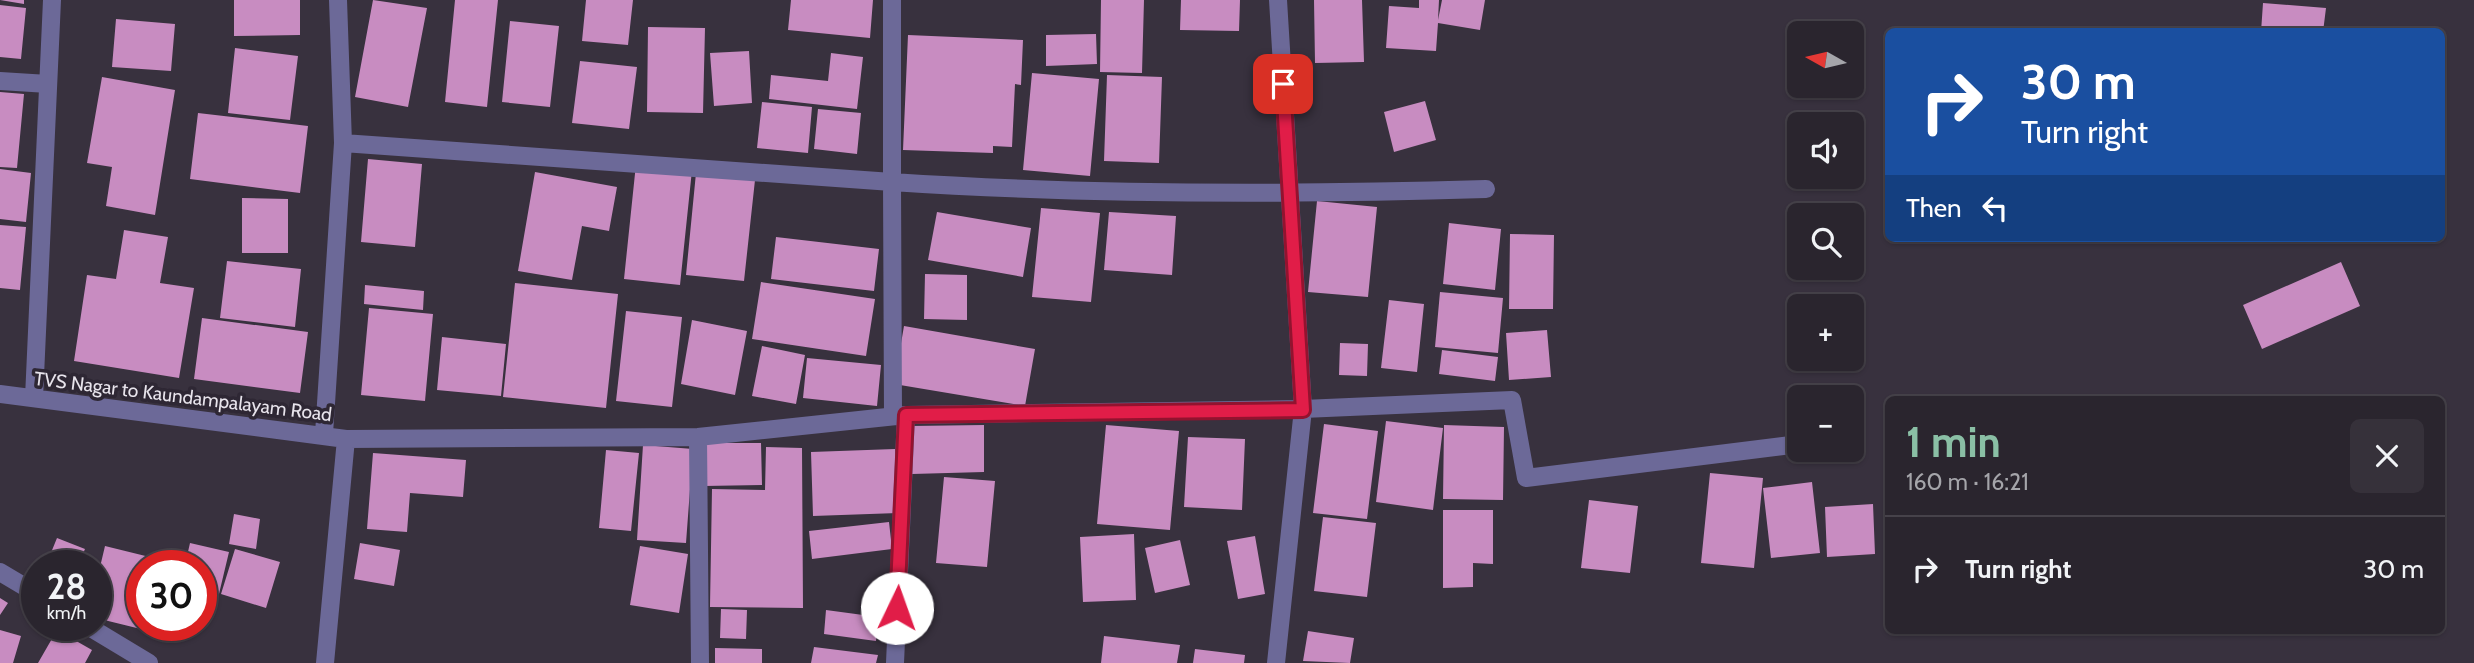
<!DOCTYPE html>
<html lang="en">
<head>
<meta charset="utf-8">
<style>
	body { margin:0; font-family:Cabin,sans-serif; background:#36313a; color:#f1f3f6; height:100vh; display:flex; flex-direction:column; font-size:26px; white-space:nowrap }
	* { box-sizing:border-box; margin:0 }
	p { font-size:23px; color:#a5a5aa }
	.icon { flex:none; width:38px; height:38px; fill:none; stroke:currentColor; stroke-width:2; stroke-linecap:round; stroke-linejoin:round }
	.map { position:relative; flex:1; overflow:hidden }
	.panel { position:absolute; left:1885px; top:396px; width:560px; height:238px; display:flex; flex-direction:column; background:#2a252e; border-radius:10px; box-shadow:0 2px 5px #0004,0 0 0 2px #46424a }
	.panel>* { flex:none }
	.hud { position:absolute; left:1885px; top:28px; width:560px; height:214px; border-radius:10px; box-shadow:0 2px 5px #0004,0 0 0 2px #46424a; background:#1a4fa0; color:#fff; overflow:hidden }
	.needle { width:46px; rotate:278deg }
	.fabs { position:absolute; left:1787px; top:21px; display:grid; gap:14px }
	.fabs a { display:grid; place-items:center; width:77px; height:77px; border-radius:10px; background:#2a252e; box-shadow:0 2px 5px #0004,0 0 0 2px #46424a; font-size:35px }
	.speed { position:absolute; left:21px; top:550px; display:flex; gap:14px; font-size:35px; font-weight:700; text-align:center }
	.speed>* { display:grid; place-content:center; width:91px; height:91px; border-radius:50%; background:#2a252e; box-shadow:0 2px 5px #0004,0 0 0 2px #46424a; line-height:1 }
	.speed small { font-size:18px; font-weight:400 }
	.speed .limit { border:10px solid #d22; background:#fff; color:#111 }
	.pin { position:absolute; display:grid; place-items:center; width:60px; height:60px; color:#fff; margin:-30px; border-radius:14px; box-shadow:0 4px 10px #0006 }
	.me { position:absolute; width:77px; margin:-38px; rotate:3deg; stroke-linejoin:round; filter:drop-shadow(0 0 5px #0008) }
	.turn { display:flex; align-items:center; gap:24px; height:147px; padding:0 21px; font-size:32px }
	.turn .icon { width:91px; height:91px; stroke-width:2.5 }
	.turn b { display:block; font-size:49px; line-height:60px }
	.then { display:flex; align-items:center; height:66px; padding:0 21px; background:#0003; gap:14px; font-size:26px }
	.round { display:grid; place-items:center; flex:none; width:74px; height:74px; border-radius:10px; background:#36313a }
	.overview { display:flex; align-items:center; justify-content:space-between; height:119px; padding:0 21px }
	h1 { font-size:42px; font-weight:700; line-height:52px; color:#8abfa5 }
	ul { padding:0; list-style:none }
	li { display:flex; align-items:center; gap:21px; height:105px; padding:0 21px; border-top:2px solid #46424a }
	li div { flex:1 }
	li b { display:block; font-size:26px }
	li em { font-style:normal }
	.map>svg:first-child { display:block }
</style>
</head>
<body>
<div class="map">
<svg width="2474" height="663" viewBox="0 0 2474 663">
	<rect width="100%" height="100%" fill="#38313e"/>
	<!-- building -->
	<path fill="#c88cc1" d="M 0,0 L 24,0 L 24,4 Z
		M 234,0 L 300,0 L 300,35 L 234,36 Z
		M 373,0 L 427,8 L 408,107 L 355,97 Z
		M 455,0 L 498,0 L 487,107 L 445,102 Z
		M 586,0 L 633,0 L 628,45 L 582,41 Z
		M 791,0 L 873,0 L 870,38 L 788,30 Z
		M 1101,0 L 1144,0 L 1142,73 L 1100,72 Z
		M 1181,0 L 1240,0 L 1239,31 L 1180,30 Z
		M 1314,0 L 1362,0 L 1364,62 L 1315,63 Z
		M 1419,0 L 1439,0 L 1438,20 L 1442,0 L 1485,0 L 1480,30 L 1438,23 L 1436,51 L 1386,48 L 1389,6 L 1419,8 Z
		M 2263,3 L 2326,8 L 2323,32 L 2261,32 Z
		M 0,5 L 26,8 L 21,59 L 0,57 Z
		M 116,19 L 175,24 L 171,71 L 112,67 Z
		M 510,21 L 559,26 L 550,107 L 502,102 Z
		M 648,27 L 705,28 L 703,113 L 647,112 Z
		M 1096,34 L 1097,64 L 1046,66 L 1046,35 Z
		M 908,35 L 1023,40 L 1021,85 L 1015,84 L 1012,147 L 993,146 L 993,153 L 903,150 Z
		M 235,48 L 298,56 L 290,120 L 228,113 Z
		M 749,51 L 752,103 L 714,106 L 710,53 Z
		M 831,53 L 863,57 L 857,109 L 769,99 L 771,75 L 828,81 Z
		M 580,61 L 637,67 L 629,129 L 572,123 Z
		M 1032,73 L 1099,79 L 1090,176 L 1023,170 Z
		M 1107,75 L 1162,77 L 1159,163 L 1104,161 Z
		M 102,77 L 175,90 L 155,215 L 106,206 L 112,167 L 87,163 Z
		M 0,92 L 24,94 L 17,168 L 0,167 Z
		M 1425,101 L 1436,140 L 1394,152 L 1384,112 Z
		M 762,102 L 812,107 L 808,153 L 757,148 Z
		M 818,109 L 861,113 L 857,154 L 814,149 Z
		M 198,113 L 308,126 L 300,193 L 190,179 Z
		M 368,159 L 422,164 L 415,247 L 361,242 Z
		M 636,164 L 692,170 L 680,285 L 624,279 Z
		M 0,169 L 31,173 L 26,222 L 0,219 Z
		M 535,172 L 617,187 L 609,231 L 582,226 L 572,280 L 518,271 Z
		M 696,173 L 755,180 L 744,281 L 686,275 Z
		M 242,198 L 288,199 L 288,253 L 242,253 Z
		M 1317,201 L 1377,207 L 1368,297 L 1308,292 Z
		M 1041,208 L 1100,213 L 1091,302 L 1032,297 Z
		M 937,212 L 1031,228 L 1023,277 L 928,260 Z
		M 1109,212 L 1176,216 L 1172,275 L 1104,270 Z
		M 1449,223 L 1501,229 L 1495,290 L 1443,284 Z
		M 0,225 L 26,227 L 20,290 L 0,288 Z
		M 124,230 L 168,237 L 160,283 L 194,288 L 179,378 L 74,361 L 87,275 L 116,279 Z
		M 1510,234 L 1554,235 L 1553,309 L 1509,309 Z
		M 776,237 L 879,249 L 874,291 L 771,279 Z
		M 227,261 L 301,269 L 295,327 L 220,318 Z
		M 2341,262 L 2360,306 L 2262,349 L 2243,305 Z
		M 925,274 L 967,275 L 967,320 L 924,319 Z
		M 761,282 L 875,299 L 866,356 L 752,339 Z
		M 515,283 L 618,294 L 606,408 L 503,397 Z
		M 365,285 L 424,291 L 423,310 L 364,304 Z
		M 1440,292 L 1503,298 L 1498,353 L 1435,347 Z
		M 1389,300 L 1424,304 L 1417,372 L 1381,368 Z
		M 369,308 L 433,314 L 425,401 L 361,395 Z
		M 626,311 L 682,317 L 672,407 L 616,401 Z
		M 202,318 L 308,332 L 300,393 L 194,379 Z
		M 692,320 L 747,331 L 735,395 L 681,384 Z
		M 904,326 L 1035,349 L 1025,406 L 894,384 Z
		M 1547,330 L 1551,377 L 1509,380 L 1506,333 Z
		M 442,337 L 506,344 L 501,396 L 437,390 Z
		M 1340,343 L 1368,344 L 1367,376 L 1339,375 Z
		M 762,346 L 805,355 L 796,404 L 752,396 Z
		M 1442,350 L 1498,357 L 1495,381 L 1439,374 Z
		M 807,358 L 881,365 L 877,406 L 803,398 Z
		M 1386,421 L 1443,428 L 1433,510 L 1376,502 Z
		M 1324,424 L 1378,431 L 1367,519 L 1313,513 Z
		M 984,425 L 984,472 L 912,474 L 911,426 Z
		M 1106,425 L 1179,431 L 1170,530 L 1097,524 Z
		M 1444,425 L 1504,427 L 1503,500 L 1443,499 Z
		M 1188,437 L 1245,439 L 1242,510 L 1184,507 Z
		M 704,443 L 761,443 L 762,485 L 704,486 Z
		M 643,445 L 693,449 L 686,543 L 637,540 Z
		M 766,447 L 802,448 L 803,608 L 710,607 L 712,489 L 765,490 Z
		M 895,449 L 898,513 L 813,516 L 811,452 Z
		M 606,450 L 639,453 L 631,531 L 599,528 Z
		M 373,453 L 466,460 L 463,497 L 410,493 L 407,532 L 367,529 Z
		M 1710,473 L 1763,478 L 1754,568 L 1701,563 Z
		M 944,477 L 995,481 L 987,567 L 936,563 Z
		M 1812,482 L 1820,553 L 1771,558 L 1763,488 Z
		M 1589,500 L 1638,506 L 1630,573 L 1581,568 Z
		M 1873,504 L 1875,554 L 1827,557 L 1825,507 Z
		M 1443,510 L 1493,510 L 1493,564 L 1473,563 L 1473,587 L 1443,588 Z
		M 234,514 L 260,519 L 256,549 L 229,544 Z
		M 1323,517 L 1376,523 L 1367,597 L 1314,591 Z
		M 889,522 L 892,549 L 812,559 L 809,531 Z
		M 1134,534 L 1136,600 L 1083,602 L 1080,537 Z
		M 1255,536 L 1265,594 L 1238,599 L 1227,541 Z
		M 57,538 L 85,549 L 78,565 L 46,565 Z
		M 1180,540 L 1190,585 L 1155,593 L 1145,548 Z
		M 190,543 L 229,552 L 218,598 L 201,594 L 201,565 L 185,565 Z
		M 360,543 L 400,550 L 394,586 L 354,579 Z
		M 105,546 L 178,564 L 142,565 L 142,625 L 155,625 L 153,632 L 96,618 L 96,584 Z
		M 640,546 L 688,554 L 679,613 L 630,605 Z
		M 235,549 L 280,562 L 266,608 L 221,594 Z
		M 0,598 L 8,603 L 0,615 Z
		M 721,609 L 747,610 L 746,639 L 720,638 Z
		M 826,610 L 878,617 L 876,641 L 824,634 Z
		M 157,625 L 193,625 L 191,634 Z
		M 0,630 L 21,636 L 13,663 L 0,663 Z
		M 57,630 L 92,650 L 85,663 L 38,663 Z
		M 1308,631 L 1354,638 L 1350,663 L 1303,661 Z
		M 1104,636 L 1180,645 L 1177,663 L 1101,663 Z
		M 814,647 L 878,655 L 876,663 L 811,663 Z
		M 715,648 L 762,649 L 762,663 L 715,663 Z
		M 1195,649 L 1245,655 L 1244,663 L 1193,663 Z"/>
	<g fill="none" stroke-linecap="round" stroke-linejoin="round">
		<!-- minor -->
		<path stroke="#6c6998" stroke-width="18" d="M 892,0 L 892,182 C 1090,195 1288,195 1486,189
			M 0,81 L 48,84
			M 343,143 L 892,182 L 893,416
			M 0,394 L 346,439 L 325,663
			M 34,398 L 52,0
			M 324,434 L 343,143 L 338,0
			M 698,437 L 700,663
			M 346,439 L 698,437 L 906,415 L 1303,409 L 1278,0
			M 0,572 L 37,594
			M 86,625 L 149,663
			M 895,663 L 906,415
			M 1276,663 L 1303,409 L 1512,400 L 1526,478 L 1799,444"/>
	</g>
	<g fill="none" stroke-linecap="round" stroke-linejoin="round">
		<defs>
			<path id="route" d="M 897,608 L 906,415 L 1303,410 L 1283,84"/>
		</defs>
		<!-- route casing -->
		<use href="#route" stroke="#92132f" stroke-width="18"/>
		<!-- route -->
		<use href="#route" stroke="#e11d48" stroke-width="12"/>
	</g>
	<g text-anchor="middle" stroke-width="7" stroke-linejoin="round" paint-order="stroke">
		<!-- street labels -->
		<g font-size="19" fill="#e8e4ec" stroke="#2e2734">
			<text transform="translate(183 396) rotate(7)" y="7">TVS Nagar to Kaundampalayam Road</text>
		</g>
	</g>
</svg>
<div class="fabs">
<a><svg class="needle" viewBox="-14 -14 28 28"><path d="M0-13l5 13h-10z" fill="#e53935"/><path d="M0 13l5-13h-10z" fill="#a5a5aa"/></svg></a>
<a><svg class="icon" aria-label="sound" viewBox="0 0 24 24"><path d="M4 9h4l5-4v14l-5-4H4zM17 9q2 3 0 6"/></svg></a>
<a><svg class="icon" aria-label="search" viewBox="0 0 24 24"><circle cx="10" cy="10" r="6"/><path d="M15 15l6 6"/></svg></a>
<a>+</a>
<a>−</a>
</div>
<div class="speed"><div>28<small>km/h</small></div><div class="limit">30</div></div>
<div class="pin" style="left:1283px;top:84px;background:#d93025"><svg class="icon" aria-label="arrive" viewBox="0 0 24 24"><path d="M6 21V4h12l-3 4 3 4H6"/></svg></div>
<svg class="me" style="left:897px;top:608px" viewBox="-20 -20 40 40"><circle r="19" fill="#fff"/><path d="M0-13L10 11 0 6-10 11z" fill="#e11d48"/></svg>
<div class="hud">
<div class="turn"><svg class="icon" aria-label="right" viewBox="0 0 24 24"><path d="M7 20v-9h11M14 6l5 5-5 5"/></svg><div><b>30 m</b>Turn right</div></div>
<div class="then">Then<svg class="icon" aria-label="left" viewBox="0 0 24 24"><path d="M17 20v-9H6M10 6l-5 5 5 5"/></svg></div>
</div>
<section class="panel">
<div class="overview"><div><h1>1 min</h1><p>160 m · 16:21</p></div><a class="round"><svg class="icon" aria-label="close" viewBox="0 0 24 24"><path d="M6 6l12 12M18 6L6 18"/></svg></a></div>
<ul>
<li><svg class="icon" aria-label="right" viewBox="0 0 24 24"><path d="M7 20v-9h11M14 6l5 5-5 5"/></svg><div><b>Turn right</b></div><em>30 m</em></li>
</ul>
</section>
</div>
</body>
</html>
